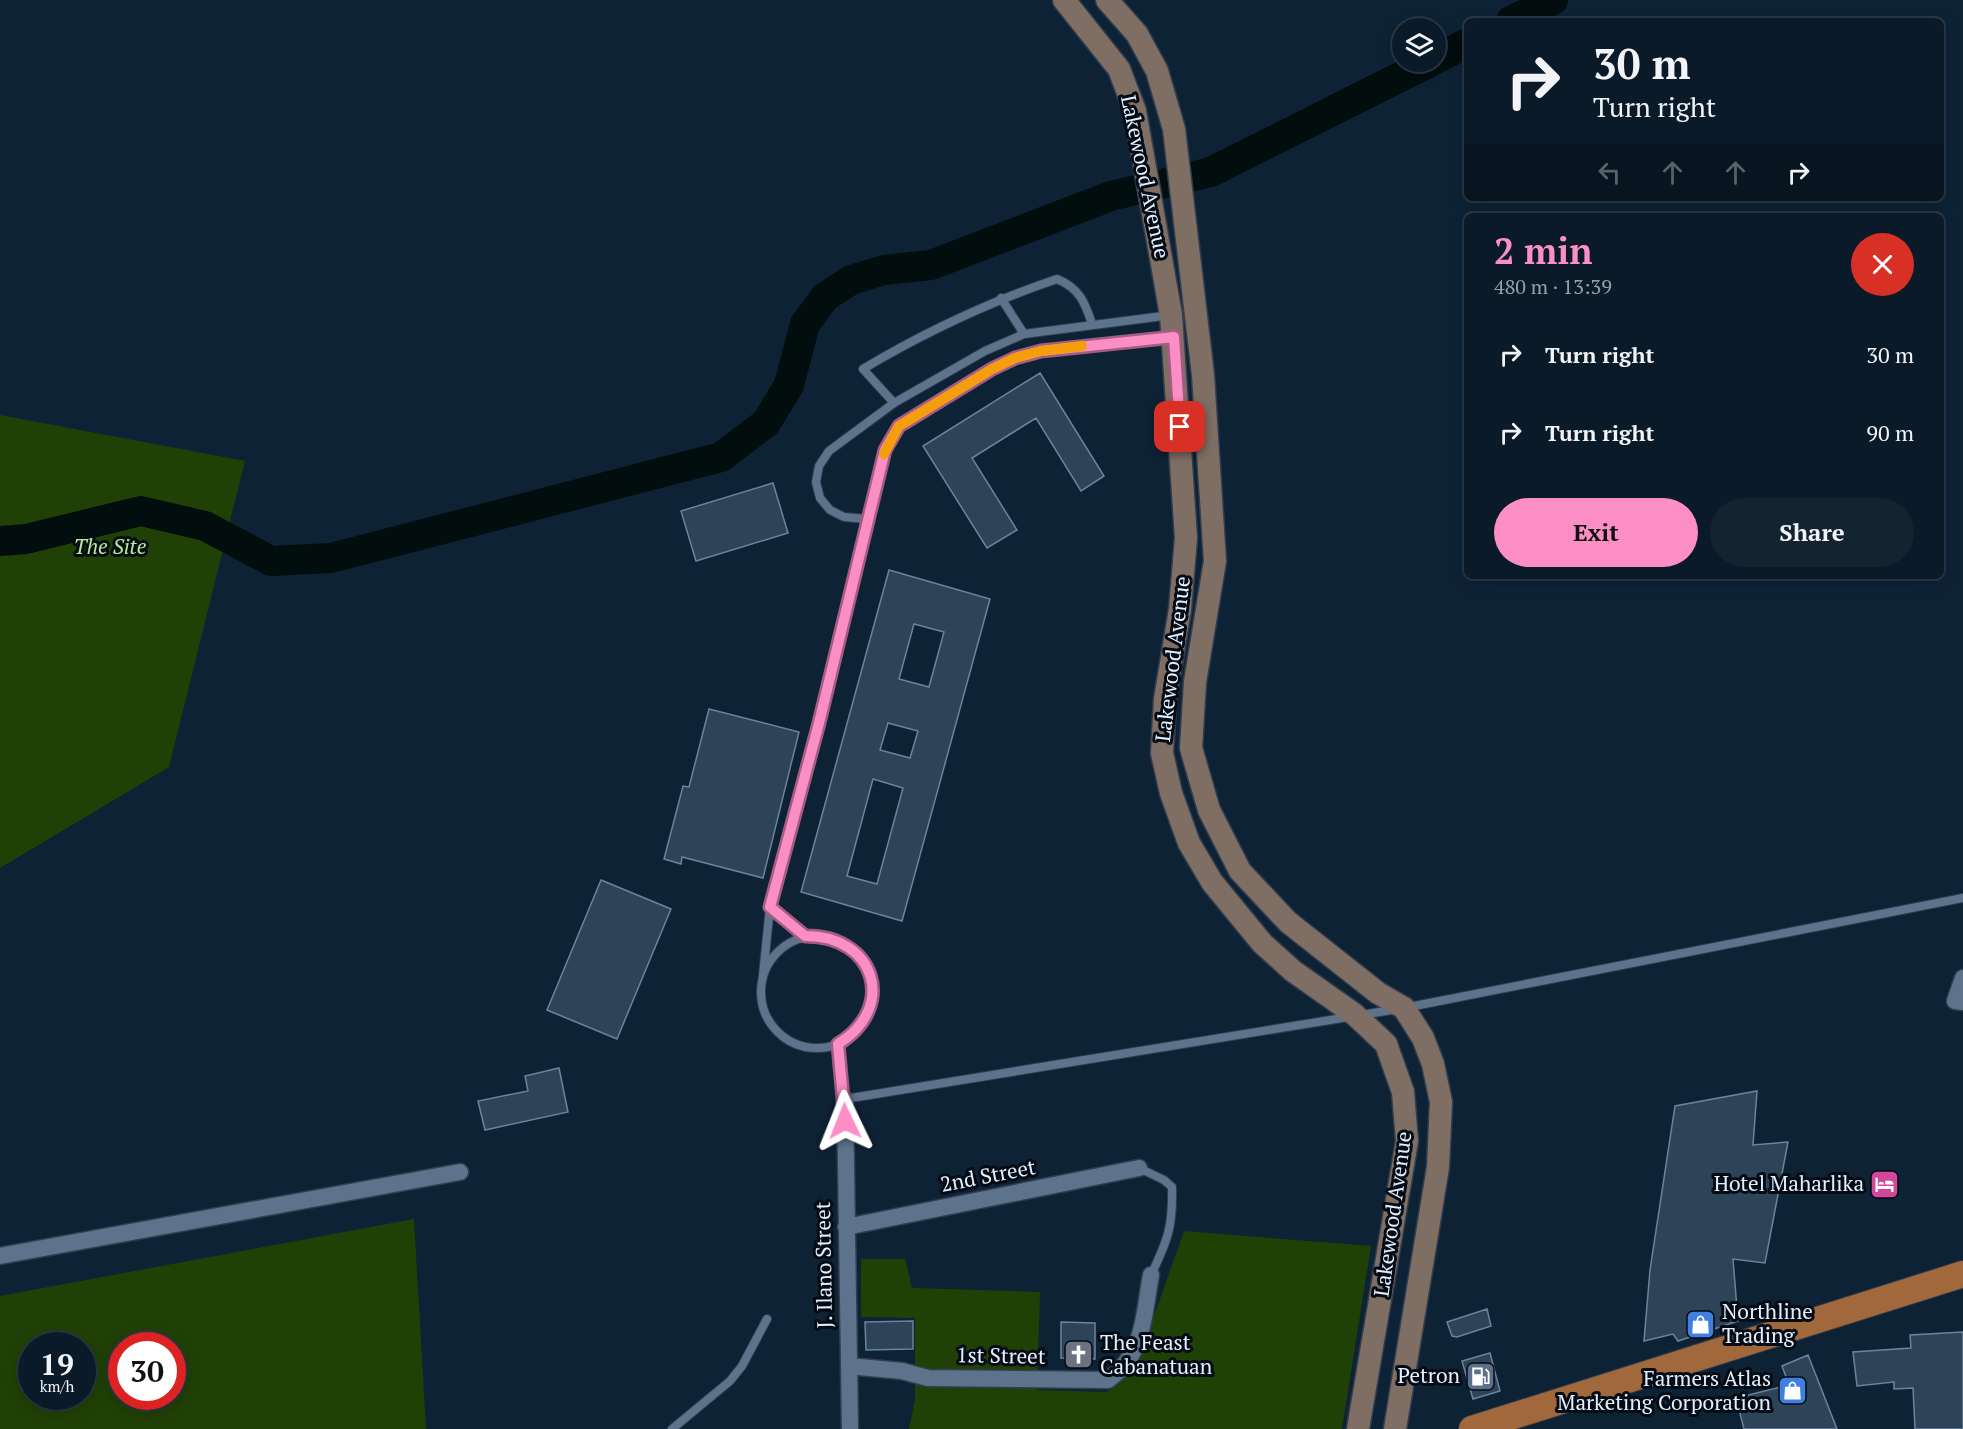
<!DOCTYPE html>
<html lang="en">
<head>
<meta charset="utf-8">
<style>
	body { margin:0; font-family:"PT Serif",serif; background:#132330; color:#f1f3f6; height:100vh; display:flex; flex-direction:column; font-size:22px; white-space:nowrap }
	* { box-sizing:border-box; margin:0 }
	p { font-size:20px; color:#99a1a8 }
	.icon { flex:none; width:33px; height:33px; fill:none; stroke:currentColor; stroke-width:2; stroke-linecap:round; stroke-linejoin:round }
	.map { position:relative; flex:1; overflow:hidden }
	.side { position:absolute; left:1464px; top:213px; width:480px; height:366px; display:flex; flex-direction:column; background:#0a1a28; border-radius:9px; box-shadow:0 3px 15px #0003,0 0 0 2px #2a3845 }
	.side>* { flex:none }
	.guide { position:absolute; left:1464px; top:18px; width:480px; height:183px; border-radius:9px; box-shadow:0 3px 15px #0003,0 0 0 2px #2a3845; background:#0a1a28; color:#f1f3f6; overflow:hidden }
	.controls { position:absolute; left:1392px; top:18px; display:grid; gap:12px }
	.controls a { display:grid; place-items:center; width:54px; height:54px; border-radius:50%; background:#0a1a28; box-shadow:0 3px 15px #0003,0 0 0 2px #2a3845; font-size:30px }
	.speed { position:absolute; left:18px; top:1332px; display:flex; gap:12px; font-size:30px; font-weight:700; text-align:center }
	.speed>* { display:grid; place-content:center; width:78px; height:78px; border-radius:50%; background:#0a1a28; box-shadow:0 3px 15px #0003,0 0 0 2px #2a3845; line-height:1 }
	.speed small { font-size:15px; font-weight:400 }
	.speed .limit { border:9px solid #d22; background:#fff; color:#111 }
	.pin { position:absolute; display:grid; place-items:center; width:51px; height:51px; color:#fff; margin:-26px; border-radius:12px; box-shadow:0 3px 9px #0006 }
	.me { position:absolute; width:66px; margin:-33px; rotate:358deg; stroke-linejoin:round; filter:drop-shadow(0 0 4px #0008) }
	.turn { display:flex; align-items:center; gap:21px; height:126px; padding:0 30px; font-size:27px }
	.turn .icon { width:78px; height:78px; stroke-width:2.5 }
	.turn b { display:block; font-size:42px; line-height:51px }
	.lanes { display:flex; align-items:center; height:57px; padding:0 30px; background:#0003; justify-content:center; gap:30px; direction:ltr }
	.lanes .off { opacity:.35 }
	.round { display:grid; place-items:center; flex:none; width:63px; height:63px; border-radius:32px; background:#132330 }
	.overview { display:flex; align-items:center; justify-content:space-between; height:102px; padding:0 30px }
	h1 { font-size:36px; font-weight:700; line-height:45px; color:#fb8fc5 }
	.action { display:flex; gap:12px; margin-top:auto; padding:12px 30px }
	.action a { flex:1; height:69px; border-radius:36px; background:#fb8fc5; color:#111; font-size:24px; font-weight:700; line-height:69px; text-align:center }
	.action a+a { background:#132330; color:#f1f3f6 }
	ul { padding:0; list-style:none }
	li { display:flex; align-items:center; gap:18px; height:78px; padding:0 30px }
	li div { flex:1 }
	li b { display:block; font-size:22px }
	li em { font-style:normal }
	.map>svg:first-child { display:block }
</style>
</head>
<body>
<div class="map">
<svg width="1963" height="1429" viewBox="0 0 1963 1429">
	<rect width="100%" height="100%" fill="#0e2236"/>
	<!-- green -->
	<path fill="#204106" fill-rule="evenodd" d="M 0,415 L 245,461 L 169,767 L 0,868 Z
		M 414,1219 L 426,1429 L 0,1429 L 0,1296 ZM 32,1346 L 82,1346 L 82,1396 L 32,1396 ZM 122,1346 L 172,1346 L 172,1396 L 122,1396 Z
		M 1184,1231 L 1371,1246 L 1342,1429 L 909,1429 L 915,1400 L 915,1318 L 861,1317 L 861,1259 L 905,1259 L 912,1288 L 1040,1292 L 1037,1390 L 1107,1392 L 1129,1374 L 1143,1347 Z"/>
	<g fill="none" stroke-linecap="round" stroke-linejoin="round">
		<!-- river -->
		<path stroke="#020d0e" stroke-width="30" d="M 1511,21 L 1553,0
			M 1436,59 L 1467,43
			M 0,541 L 26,539 L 141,511 L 205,526 L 271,561 L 331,558 L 721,457 L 766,423 L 789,385 L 805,324 L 825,297 L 851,280 L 884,270 L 931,265 L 1111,196 L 1211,172 L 1430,62"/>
	</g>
	<!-- building -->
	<path fill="#2d4358" stroke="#6c839c" stroke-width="1.5" fill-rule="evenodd" d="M 1040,373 L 1104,476 L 1081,491 L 1036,418 L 972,458 L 1017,530 L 987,548 L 923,446 Z
		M 773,483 L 788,533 L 696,561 L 681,511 Z
		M 889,570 L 990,599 L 902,921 L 801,892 ZM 914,624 L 944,632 L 929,687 L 899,679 ZM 888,723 L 918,731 L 910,758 L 880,750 ZM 873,779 L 903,788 L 877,884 L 847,876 Z
		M 709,709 L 799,732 L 763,878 L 682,857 L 681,864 L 664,859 L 683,786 L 689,787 Z
		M 601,880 L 671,909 L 617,1039 L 547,1010 Z
		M 559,1068 L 568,1112 L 485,1130 L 478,1101 L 528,1091 L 525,1076 Z
		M 1757,1091 L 1753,1145 L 1788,1142 L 1765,1263 L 1733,1259 L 1738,1321 L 1678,1341 L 1673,1334 L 1644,1341 L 1650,1270 L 1675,1106 Z
		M 1487,1309 L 1491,1326 L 1457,1337 L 1452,1336 L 1447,1322 Z
		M 913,1321 L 913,1349 L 866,1350 L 865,1322 Z
		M 1061,1322 L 1095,1323 L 1095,1359 L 1061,1358 Z
		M 1963,1332 L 1963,1429 L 1915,1429 L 1913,1388 L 1894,1389 L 1894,1382 L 1857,1386 L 1853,1352 L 1911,1348 L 1910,1335 Z
		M 1490,1353 L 1500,1391 L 1473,1399 L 1462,1361 Z
		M 1808,1355 L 1837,1429 L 1744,1429 L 1736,1398 L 1789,1385 L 1782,1366 Z"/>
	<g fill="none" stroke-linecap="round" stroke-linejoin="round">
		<defs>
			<path id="lane" d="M 1001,298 L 1024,334
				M 894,403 L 863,369 C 925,332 989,302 1057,279 C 1079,288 1085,302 1092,324
				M 867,519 L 844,517 L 830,510 L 820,498 L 816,482 L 819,466 L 829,451 L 894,403 L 985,351 L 1024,334 L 1171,315
				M 770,907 L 805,936
				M761 992a56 56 0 1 1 112 0a56 56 0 1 1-112 0Z
				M 763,975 L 770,907 L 819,723 L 885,450 L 899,426 L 992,369 L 1015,358 L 1040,351 L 1172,337
				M 838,1044 L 845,1099 L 1404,1008 L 1963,898
				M 1139,1168 L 1164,1180 L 1172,1187 C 1173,1226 1168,1240 1151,1275
				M 672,1429 L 730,1381 L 742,1366 L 767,1319"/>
			<path id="street" d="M 1963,978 L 1955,1001 L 1963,1002
				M 845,1099 L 850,1429
				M 846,1227 L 1139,1168
				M 0,1256 L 460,1172
				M 849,1366 L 902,1371 L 928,1378 L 1108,1380 C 1145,1353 1143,1318 1151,1275"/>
			<path id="secondary" d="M 1064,0 L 1119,69 L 1135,111 L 1171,315 L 1186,538 L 1180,609 L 1165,699 L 1162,753 L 1171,793 L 1189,843 L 1212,882 L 1262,943 L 1293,971 L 1354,1014 L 1386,1044 L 1403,1092 L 1407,1141 L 1358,1429
				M 1107,0 L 1137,34 L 1157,71 L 1174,129 L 1203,375 L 1215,561 L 1195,682 L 1191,748 L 1209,810 L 1240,871 L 1288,922 L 1378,993 L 1404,1008 L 1423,1038 L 1433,1064 L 1441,1102 L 1438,1167 L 1395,1429"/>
			<path id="primary" d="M 1472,1429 L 1963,1274"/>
		</defs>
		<!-- lane casing -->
		<use href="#lane" stroke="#323d4e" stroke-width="10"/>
		<!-- street casing -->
		<use href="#street" stroke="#323d4e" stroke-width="19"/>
		<!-- secondary casing -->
		<use href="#secondary" stroke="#323d4e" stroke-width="25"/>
		<!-- primary casing -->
		<use href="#primary" stroke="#323d4e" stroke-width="28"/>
		<!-- lane -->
		<use href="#lane" stroke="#5c738b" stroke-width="8"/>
		<!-- street -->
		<use href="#street" stroke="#5c738b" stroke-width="16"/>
		<!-- secondary -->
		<use href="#secondary" stroke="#7e6e63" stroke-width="22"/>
		<!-- primary -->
		<use href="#primary" stroke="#a1693b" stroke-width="26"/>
	</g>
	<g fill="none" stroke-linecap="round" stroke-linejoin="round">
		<defs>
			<path id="route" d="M 845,1121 L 838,1044 C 898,1007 875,935 805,936 L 770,907 L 819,723 L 885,450 L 899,426 L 992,369 L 1015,358 L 1041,351 L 1174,337 L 1180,427"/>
		</defs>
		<!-- route casing -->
		<use href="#route" stroke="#a35d80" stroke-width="15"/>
		<!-- route -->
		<use href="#route" stroke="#fb8fc5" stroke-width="10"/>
		<!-- slow -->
		<path stroke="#f59e0b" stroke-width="10" d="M 884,454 L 899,426 L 992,369 L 1015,358 L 1041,351 L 1082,346"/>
	</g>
	<!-- icons -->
	<defs>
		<symbol id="hotel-square" viewBox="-11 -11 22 22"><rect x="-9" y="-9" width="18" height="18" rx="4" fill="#d1479c" stroke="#040b14"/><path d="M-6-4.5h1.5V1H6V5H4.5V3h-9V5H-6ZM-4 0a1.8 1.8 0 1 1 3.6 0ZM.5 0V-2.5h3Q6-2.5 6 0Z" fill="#fff"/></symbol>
		<symbol id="shop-square" viewBox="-11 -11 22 22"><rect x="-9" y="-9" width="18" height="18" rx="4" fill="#3f7fe0" stroke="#040b14"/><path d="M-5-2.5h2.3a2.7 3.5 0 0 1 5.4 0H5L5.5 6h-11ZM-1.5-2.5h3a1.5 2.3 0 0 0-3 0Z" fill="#fff"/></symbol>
		<symbol id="church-square" viewBox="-11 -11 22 22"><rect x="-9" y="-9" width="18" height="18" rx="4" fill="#6b7280" stroke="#040b14"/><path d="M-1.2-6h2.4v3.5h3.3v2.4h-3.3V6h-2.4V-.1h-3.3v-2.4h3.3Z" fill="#fff"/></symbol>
		<symbol id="fuel-square" viewBox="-11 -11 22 22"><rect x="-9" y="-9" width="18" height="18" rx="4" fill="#5c6f8a" stroke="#040b14"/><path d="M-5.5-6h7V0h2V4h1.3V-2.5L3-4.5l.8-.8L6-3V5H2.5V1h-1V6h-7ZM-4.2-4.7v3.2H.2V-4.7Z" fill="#fff"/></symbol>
	</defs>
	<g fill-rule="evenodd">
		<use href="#hotel-square" x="1868" y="1168" width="33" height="33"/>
		<use href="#shop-square" x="1684" y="1308" width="33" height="33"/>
		<use href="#church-square" x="1062" y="1338" width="33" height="33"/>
		<use href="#fuel-square" x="1464" y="1360" width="33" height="33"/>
		<use href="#shop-square" x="1776" y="1374" width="33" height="33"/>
	</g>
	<g text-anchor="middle" stroke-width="6" stroke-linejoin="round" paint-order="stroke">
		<!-- street labels -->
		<g font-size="21" fill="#e4f0fe" stroke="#040b14">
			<text transform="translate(1145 177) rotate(78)" y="7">Lakewood Avenue</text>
			<text transform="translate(1173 659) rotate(-83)" y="7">Lakewood Avenue</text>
			<text transform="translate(988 1176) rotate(-11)" y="7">2nd Street</text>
			<text transform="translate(1393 1214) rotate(-82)" y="7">Lakewood Avenue</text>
			<text transform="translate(824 1265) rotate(-91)" y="7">J. Ilano Street</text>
			<text transform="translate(1001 1356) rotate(1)" y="7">1st Street</text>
		</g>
		<!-- park labels -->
		<g font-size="21" font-style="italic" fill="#b5ef93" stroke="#040b14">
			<text x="110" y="554">The Site</text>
		</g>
		<!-- poi labels -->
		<g font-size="21" fill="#e4f0fe" stroke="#040b14" text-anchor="end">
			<text x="1864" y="1191">Hotel Maharlika</text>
			<text x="1722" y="1319" text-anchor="start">Northline<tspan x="1722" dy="24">Trading</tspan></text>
			<text x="1100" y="1350" text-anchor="start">The Feast<tspan x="1100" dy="24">Cabanatuan</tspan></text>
			<text x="1460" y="1383">Petron</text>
			<text x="1771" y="1386">Farmers Atlas<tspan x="1771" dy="24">Marketing Corporation</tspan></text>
		</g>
	</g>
</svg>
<div class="controls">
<a><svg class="icon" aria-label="layers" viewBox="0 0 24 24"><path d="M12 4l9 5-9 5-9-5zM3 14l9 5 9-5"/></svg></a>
</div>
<div class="speed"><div>19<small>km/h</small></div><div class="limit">30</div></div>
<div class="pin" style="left:1180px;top:427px;background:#d93025"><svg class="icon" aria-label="arrive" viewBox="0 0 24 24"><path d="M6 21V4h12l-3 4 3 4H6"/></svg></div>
<svg class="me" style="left:845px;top:1121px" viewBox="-20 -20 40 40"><path d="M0-17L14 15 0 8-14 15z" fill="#fb8fc5" stroke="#fff" stroke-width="4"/></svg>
<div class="guide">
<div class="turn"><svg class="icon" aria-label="right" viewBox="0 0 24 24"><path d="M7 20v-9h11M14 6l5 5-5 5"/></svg><div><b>30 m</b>Turn right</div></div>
<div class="lanes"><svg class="icon off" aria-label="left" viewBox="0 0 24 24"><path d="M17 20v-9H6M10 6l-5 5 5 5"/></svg><svg class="icon off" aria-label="ahead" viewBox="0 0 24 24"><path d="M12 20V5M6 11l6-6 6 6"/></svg><svg class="icon off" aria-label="ahead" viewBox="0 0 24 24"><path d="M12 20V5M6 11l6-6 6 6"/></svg><svg class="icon" aria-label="right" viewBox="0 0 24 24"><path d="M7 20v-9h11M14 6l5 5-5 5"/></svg></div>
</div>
<section class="side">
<div class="overview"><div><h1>2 min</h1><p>480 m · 13:39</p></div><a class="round" style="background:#d93025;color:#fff"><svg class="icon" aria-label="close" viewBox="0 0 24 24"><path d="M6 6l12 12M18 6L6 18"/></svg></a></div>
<ul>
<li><svg class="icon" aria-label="right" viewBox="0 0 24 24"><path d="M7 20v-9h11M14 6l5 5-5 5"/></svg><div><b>Turn right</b></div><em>30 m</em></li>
<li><svg class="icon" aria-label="right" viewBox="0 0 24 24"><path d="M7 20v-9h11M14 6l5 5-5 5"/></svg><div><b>Turn right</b></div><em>90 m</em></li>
</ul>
<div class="action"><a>Exit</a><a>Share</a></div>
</section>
</div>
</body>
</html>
